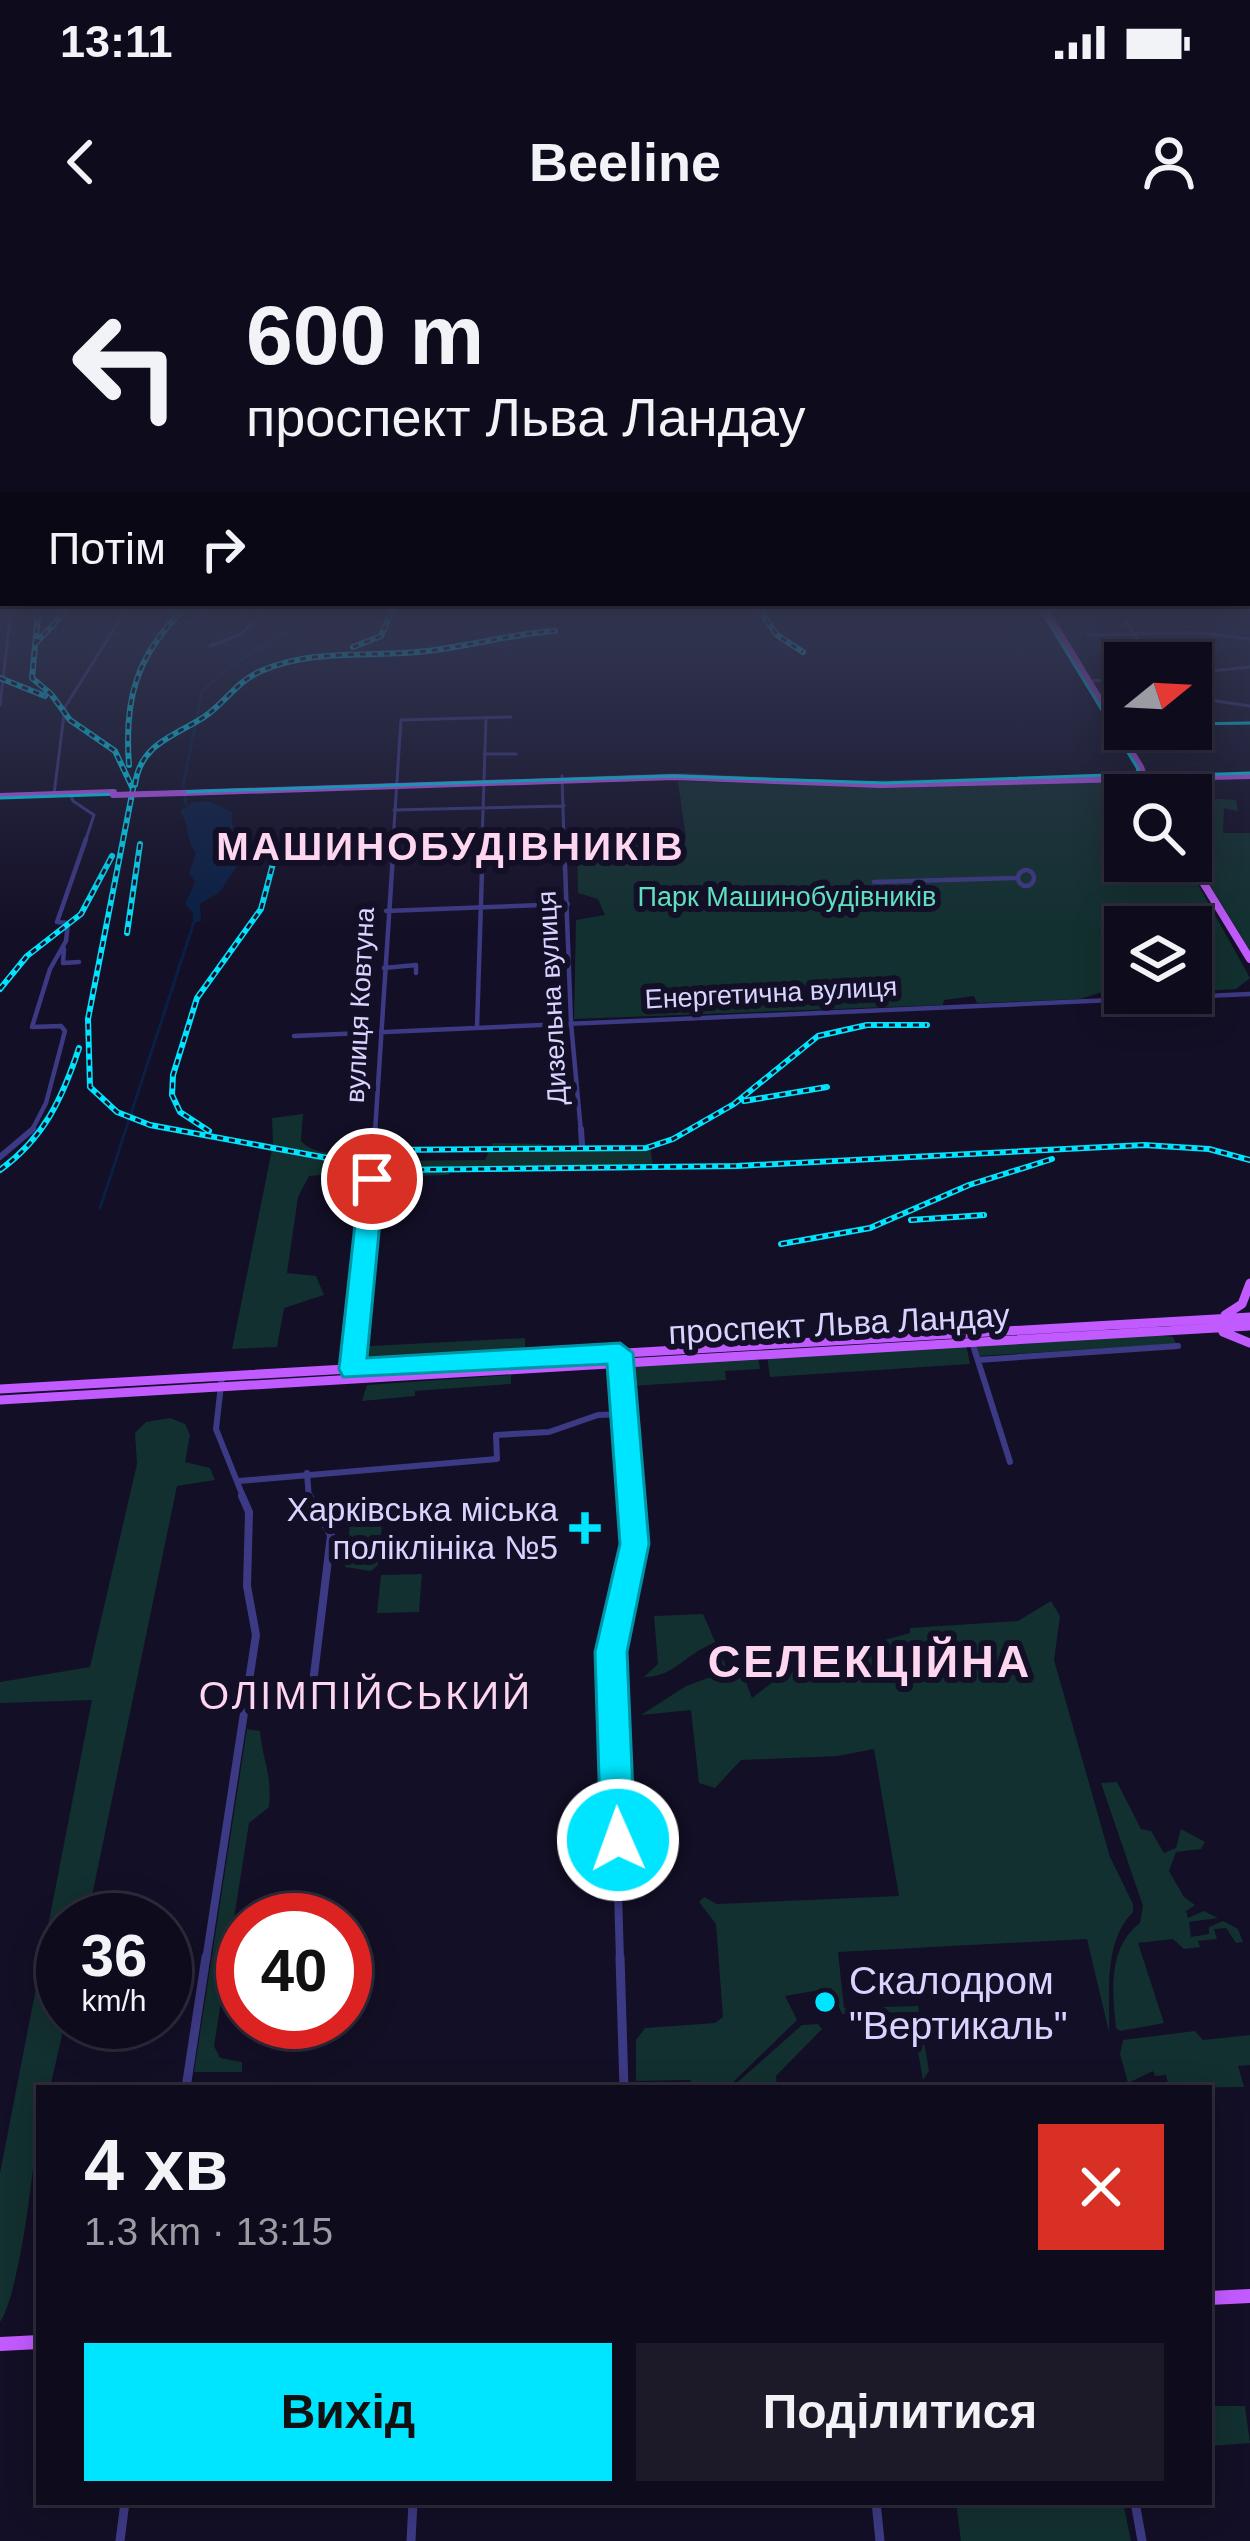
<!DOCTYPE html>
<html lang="uk">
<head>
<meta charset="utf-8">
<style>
	body { margin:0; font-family:Arial,sans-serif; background:#1c1929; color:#f1f3f6; height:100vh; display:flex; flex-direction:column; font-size:45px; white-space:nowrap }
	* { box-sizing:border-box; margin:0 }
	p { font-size:39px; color:#9b9ba3 }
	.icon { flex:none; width:66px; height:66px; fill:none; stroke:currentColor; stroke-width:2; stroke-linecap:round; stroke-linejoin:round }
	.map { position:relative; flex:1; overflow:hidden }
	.sheet { position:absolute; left:36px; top:1845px; width:1176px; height:420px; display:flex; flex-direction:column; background:#0e0b1c; border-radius:0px; box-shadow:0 6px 30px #0003,0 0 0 3px #2e2b3b }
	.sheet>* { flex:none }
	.hud { position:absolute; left:0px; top:0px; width:1251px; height:366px; box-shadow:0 6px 30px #0003,0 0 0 3px #2e2b3b; background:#0e0b1c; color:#f1f3f6; overflow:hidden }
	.needle { width:78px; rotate:72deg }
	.tools { position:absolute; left:1104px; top:402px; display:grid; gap:24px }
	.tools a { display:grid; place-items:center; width:108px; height:108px; border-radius:0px; background:#0e0b1c; box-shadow:0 6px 30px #0003,0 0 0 3px #2e2b3b; font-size:60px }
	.speed { position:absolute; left:36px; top:1653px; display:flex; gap:24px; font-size:60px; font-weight:700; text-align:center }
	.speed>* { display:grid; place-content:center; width:156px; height:156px; border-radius:50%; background:#0e0b1c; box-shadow:0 6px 30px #0003,0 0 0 3px #2e2b3b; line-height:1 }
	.speed small { font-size:30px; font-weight:400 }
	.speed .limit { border:18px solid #d22; background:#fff; color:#111 }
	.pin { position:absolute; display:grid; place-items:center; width:102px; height:102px; color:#fff; margin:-51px; border:6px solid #fff; border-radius:50%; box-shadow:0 3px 12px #0007 }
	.me { position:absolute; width:132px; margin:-66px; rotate:358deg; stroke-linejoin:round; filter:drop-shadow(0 0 9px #0008) }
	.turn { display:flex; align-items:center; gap:42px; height:252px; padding:0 48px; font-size:54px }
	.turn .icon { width:156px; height:156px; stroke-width:2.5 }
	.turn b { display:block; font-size:84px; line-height:102px }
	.then { display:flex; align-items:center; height:114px; padding:0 48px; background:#0003; gap:24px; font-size:45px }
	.round { display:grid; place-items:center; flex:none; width:126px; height:126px; border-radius:0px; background:#1c1929 }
	.overview { display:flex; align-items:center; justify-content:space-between; height:204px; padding:0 48px }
	h1 { font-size:72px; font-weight:800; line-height:90px }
	.cta { display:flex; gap:24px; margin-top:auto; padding:24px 48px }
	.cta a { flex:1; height:138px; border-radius:0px; background:#00e5ff; color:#111; font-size:48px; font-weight:800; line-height:138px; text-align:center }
	.cta a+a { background:#1c1929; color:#f1f3f6 }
	.status { display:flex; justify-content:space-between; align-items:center; height:84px; padding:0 60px; background:#0e0b1c; direction:ltr }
	.status svg { height:33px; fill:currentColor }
	header { display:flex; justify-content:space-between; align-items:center; height:156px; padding:0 48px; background:#0e0b1c; font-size:54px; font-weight:800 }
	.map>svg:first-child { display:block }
</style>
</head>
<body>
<div class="status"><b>13:11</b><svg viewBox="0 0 49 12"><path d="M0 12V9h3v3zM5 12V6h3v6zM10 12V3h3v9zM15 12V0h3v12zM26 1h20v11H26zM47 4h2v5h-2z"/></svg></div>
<header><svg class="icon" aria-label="back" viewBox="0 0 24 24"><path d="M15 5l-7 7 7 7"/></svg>Beeline<svg class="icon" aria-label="person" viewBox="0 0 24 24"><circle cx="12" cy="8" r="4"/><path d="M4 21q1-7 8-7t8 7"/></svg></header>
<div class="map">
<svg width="1250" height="2301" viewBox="0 0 1250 2301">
	<rect width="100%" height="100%" fill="#130f26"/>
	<!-- green -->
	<path fill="#12302f" d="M 685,533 L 848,541 L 1125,535 L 1123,542 L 1142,549 L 1146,555 L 1125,555 L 1125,621 L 1185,621 L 1250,738 L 1236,749 L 1191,752 L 1191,687 L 1125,687 L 1125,753 L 1172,753 L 1114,758 L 1109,750 L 1080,759 L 977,763 L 974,756 L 944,760 L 943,765 L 574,779 L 576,680 L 605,675 L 598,659 L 578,653 L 577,602 L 686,598 L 678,541 L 780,544 L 699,536 L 564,537 Z
		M 1188,541 L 1204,558 L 1236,560 L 1238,571 L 1224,568 L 1223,593 L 1250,593 L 1250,711 L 1191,614 L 1191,555 L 1156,555 L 1154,542 Z
		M 303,874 L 301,901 C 318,919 347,912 371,912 L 374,922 L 366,931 L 309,936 L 298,957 L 287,1033 L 316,1036 L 324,1055 L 284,1068 L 277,1107 L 232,1109 L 273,904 L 272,878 Z
		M 493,903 L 543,904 L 545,908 L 650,906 L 653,926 L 451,928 L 449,935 L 383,937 L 386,921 L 485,920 Z
		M 1157,1095 L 1173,1097 L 1176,1104 L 979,1116 L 975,1103 Z
		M 525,1098 L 525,1114 L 370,1122 L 365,1114 L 370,1106 Z
		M 966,1104 L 970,1124 L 770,1137 L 767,1116 Z
		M 758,1116 L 760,1129 L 725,1131 L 726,1140 L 631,1146 L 629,1125 Z
		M 511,1135 L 511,1144 L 415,1151 L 415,1156 L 362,1161 L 367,1145 Z
		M 170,1178 L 185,1184 L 190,1195 L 185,1222 L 210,1228 L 215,1240 L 177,1246 L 87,1680 L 63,1680 L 65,1782 L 50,1848 L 39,1848 C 39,1893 22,2050 0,2082 L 0,1933 L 92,1460 L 0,1463 L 0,1442 L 90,1427 L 137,1224 L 135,1193 L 146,1182 Z
		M 358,1270 L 383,1274 L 378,1325 L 371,1331 L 345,1327 L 351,1275 Z
		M 422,1334 L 419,1372 L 377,1373 L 381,1335 Z
		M 1051,1361 L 1060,1376 L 1054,1420 L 1110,1617 L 1133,1664 L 1133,1672 C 1103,1702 1110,1753 1109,1792 L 1087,1699 L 838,1712 L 844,1768 L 918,1766 L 929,1831 L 923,1840 L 911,1772 L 842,1774 L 831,1748 L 785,1756 L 797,1780 L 727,1848 L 695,1848 L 690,1840 L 636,1841 L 636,1800 L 645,1788 L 715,1783 L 723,1777 L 716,1684 L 699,1662 L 704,1657 L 717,1664 L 899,1656 L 874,1509 L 838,1516 L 741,1520 L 715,1548 L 699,1543 L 691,1470 L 641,1475 L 686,1446 L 722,1433 L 712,1404 C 685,1414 675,1437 644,1437 L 658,1424 L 654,1376 L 703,1374 L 728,1431 L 741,1429 L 752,1458 L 795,1425 L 910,1393 L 910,1388 L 1018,1381 Z
		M 247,1489 L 260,1491 C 263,1523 272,1532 269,1567 L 249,1583 L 214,1806 L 220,1818 L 242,1822 L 242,1832 L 194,1832 Z
		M 1117,1542 L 1141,1589 L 1151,1591 L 1164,1613 L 1176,1608 L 1181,1589 L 1205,1602 L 1201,1609 L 1176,1612 L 1169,1631 L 1184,1657 L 1195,1665 L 1186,1671 L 1188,1678 L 1204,1671 L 1218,1678 L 1189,1682 L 1191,1697 L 1209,1694 L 1209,1687 L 1223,1681 L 1238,1689 L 1243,1702 L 1236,1703 L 1226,1688 L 1214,1689 L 1217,1699 L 1198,1701 L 1200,1707 L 1184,1709 L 1173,1699 L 1138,1703 L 1164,1783 L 1120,1791 L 1116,1788 C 1112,1752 1108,1707 1140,1683 L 1143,1666 L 1101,1543 Z
		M 818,1784 L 822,1789 L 776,1836 L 777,1848 L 731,1848 L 802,1785 Z
		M 1195,1791 L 1203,1800 L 1250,1795 L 1250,1825 L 1238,1826 L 1244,1847 L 1160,1848 L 1159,1844 L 1168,1843 L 1166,1835 L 1155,1836 L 1153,1831 L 1128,1843 L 1120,1814 L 1123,1800 Z
		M 1245,2166 L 1250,2203 L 1209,2206 L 1209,2166 Z
		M 956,2262 L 1123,2262 L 1131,2301 L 961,2301 Z"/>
	<!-- water -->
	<path fill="#0a1f44" d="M 194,562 L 211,562 L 232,572 L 233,597 L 226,605 L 227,616 L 240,621 L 220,652 L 200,664 L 201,681 L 193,683 L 193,673 L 185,664 L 195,642 L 189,633 L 196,613 C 185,599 190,585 180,571 Z"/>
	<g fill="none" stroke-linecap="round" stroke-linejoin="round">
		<!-- stream -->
		<path stroke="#0a1f44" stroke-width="3" d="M 186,564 L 183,546 L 202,451 L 232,425 L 291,389
			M 100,968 L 195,679"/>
		<!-- minor-far4 -->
		<path stroke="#3d3a85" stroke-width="3" d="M 244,370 L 249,377
			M 272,370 L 281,372
			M 1125,380 L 1153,423
			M 188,384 L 210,370
			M 1088,395 L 1200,393 L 1250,399
			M 210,406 L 241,394 L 267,370
			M 1191,433 L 1250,427
			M 1089,441 L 1125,439
			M 1196,458 L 1250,466
			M 0,465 L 11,370
			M 1191,484 L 1250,483
			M 484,514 L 516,514
			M 562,536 L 564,602
			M 70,553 L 73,561 L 94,575 L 85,602
			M 54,554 L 65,467 L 126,370
			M 394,570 L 564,566
			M 393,602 L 401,480 L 511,477
			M 482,602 L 486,479"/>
		<!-- minor-far3 -->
		<path stroke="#3d3a85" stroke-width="4.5" d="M 564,599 L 571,783 L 581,892
			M 390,619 L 566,613
			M1018 638a8 8 0 1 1 16 0a8 8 0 1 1-16 0Z
			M 874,642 L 1015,638
			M 386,671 L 568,664
			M 64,709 L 63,723 L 79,722
			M 384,728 L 416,725 L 416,733
			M 477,788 L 483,599
			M 294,796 L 1250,754
			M 31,892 L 46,863 L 65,791 L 61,786 L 32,787 L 50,729 L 66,701 L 68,683 L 57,682 L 86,599
			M 375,892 L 394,599"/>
		<!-- minor-far2 -->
		<path stroke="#3d3a85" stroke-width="6" d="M 581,889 L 582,905
			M 374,910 L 375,889
			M 0,917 L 33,889
			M 972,1102 L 1010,1222
			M 978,1120 L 1178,1106
			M 621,1123 L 632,1259
			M 352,1132 L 372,939
			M 222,1136 L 216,1189 L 244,1259
			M 307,1233 L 309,1259
			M 239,1241 L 497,1219 L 496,1195 L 549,1192 L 598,1175 L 625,1174"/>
		<!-- minor-far1 -->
		<path stroke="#3d3a85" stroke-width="8" d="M 309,1256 L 331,1295 L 314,1435
			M 206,1720 L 256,1395 L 247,1346 L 249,1272 L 242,1256
			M 620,1720 L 611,1418 L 635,1300 L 631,1256"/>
		<!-- minor -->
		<path stroke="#3d3a85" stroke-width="9" d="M 620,1717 L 624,1848
			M 186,1848 L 206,1717
			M 876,2262 L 880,2301
			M 1135,2262 L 1142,2301
			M 120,2301 L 125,2262
			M 411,2301 L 413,2262"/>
		<!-- major-far3 -->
		<path stroke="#c25bff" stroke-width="6" d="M 1046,370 L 1141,527 L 1151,555
			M 183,553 L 674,537 L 881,545 L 1250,536
			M 0,556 L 114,552"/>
		<!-- major-far2 -->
		<path stroke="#c25bff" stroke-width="8" d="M 1190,621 L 1250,719"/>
		<!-- major-far1 -->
		<path stroke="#c25bff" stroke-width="9" d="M 1225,1075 L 1242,1064 L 1250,1043
			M 1223,1092 L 1250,1103
			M 0,1149 L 1250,1077
			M 0,1160 L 1250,1086"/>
		<!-- major -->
		<path stroke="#c25bff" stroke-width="14" d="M 1209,2058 L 1250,2056
			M 0,2104 L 39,2102"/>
		<!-- tram -->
		<path stroke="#00e5ff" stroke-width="3" d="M 1191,484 L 1250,483
			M 1130,537 L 1250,533
			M 0,558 L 670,536 L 885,543 L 1136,534 L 1138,529 L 1041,370"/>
		<defs>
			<path id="rail" d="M 759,370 L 777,395 L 803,412
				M 38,375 L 32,438 L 51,454 L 70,480 L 115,511 L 133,549 L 88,779 L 90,847 L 117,872 L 150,885 L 392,930 L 737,926 L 1144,905 L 1209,909 L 1250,920
				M 35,404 L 67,370
				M 353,407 L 381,396 L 392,370
				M 0,438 L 45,456
				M 129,525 C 124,460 136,416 183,370
				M 135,545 C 140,504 173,497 204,477 C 225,463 237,441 261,431 C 312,409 364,417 417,412 C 464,408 508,394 555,391
				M 127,693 L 140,604
				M 0,749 L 27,716 L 81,674 L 112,616
				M 744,861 L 827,847
				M 209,891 L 180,872 L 172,855 L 173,835 L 197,758 L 261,669 L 274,620
				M 385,910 L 646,908 L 673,899 L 734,864 L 818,796 L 867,785 L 927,785
				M 0,930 C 44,898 62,859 79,808
				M 911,980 L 984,975
				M 781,1004 L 870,988 L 969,945 L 1052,919"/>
		</defs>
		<!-- rail casing -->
		<use href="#rail" stroke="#00e5ff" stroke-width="6"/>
		<!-- rail -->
		<use href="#rail" stroke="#130f26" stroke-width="3" stroke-dasharray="6" stroke-linecap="butt"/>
		<!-- major-bridge -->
		<path stroke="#c25bff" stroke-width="6" d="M 113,555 L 183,553"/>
	</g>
	<!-- sky -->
	<linearGradient id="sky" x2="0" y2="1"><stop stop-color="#0a0815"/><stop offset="0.53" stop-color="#333752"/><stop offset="1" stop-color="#333752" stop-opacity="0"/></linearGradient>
	<rect width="1250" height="693" fill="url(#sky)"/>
	<!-- route -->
	<path fill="#00e5ff" stroke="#0095a6" stroke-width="3" d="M 372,931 L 384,939 L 367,1118 L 620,1103 L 633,1113 L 649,1304 L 627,1412 L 635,1600 L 630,1613 L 618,1618 L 606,1613 L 601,1600 L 595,1412 L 620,1304 L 607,1124 L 343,1137 L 339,1129 L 360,939 Z"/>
	<!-- markers -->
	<g fill="#00e5ff" stroke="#130f26" stroke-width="4.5">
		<path d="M579 1270h12v12h12v12h-12v12h-12v-12h-12v-12h12z"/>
		<circle cx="825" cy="1762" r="12"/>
	</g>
	<g text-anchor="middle" stroke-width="12" stroke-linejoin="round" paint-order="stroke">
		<!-- far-park labels -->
		<g font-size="27" fill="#5fe0c0" stroke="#130f26">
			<text x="787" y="666">Парк Машинобудівників</text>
		</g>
		<!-- far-street labels -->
		<g font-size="27" fill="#d9d4ff" stroke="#130f26">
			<text transform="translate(771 753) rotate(-3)" y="9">Енергетична вулиця</text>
			<text transform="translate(552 758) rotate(-93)" y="9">Дизельна вулиця</text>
			<text transform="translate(360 765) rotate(-87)" y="9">вулиця Ковтуна</text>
		</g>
		<!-- street labels -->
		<g font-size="33" fill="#d9d4ff" stroke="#130f26">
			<text transform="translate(839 1083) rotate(-3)" y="12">проспект Льва Ландау</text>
		</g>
		<!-- poi labels -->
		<g font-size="33" fill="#d9d4ff" stroke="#130f26" text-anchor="end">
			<text x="558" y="1281">Харківська міська<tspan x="558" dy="38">поліклініка №5</tspan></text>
		</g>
		<!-- far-district labels -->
		<g font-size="39" font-weight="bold" letter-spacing="3" fill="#ffd6f0" stroke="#130f26">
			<text x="451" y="620">МАШИНОБУДІВНИКІВ</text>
		</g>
		<!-- quarter labels -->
		<g font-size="39" letter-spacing="3" fill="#ffd6f0" stroke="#130f26">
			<text x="366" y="1469">ОЛІМПІЙСЬКИЙ</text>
		</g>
		<!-- near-poi labels -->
		<g font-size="39" fill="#d9d4ff" stroke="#130f26" text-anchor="start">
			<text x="849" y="1754">Скалодром<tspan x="849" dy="45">"Вертикаль"</tspan></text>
		</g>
		<!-- district labels -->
		<g font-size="45" font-weight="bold" letter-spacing="3" fill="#ffd6f0" stroke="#130f26">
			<text x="870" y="1437">СЕЛЕКЦІЙНА</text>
		</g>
	</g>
</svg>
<div class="tools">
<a><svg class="needle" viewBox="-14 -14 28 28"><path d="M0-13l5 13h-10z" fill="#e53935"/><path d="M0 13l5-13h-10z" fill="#9b9ba3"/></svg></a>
<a><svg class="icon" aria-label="search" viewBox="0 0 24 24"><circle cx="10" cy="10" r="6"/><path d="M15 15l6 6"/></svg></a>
<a><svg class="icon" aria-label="layers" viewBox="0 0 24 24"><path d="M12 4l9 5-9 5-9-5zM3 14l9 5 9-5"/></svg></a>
</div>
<div class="speed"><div>36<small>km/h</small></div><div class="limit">40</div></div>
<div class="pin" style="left:372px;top:939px;background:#d93025"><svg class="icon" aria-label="arrive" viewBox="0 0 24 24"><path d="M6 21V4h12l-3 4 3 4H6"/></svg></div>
<svg class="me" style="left:618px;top:1600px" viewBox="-20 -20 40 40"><circle r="17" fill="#00e5ff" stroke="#fff" stroke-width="3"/><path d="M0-11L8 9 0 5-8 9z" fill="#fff"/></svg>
<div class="hud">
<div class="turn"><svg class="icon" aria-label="left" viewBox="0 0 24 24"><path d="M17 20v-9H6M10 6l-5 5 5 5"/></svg><div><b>600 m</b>проспект Льва Ландау</div></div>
<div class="then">Потім<svg class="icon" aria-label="right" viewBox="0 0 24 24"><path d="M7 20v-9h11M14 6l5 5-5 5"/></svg></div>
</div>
<section class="sheet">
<div class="overview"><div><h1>4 хв</h1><p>1.3 km · 13:15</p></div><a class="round" style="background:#d93025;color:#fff"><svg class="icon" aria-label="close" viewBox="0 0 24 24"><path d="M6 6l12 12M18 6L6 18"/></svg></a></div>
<div class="cta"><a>Вихід</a><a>Поділитися</a></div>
</section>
</div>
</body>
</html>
